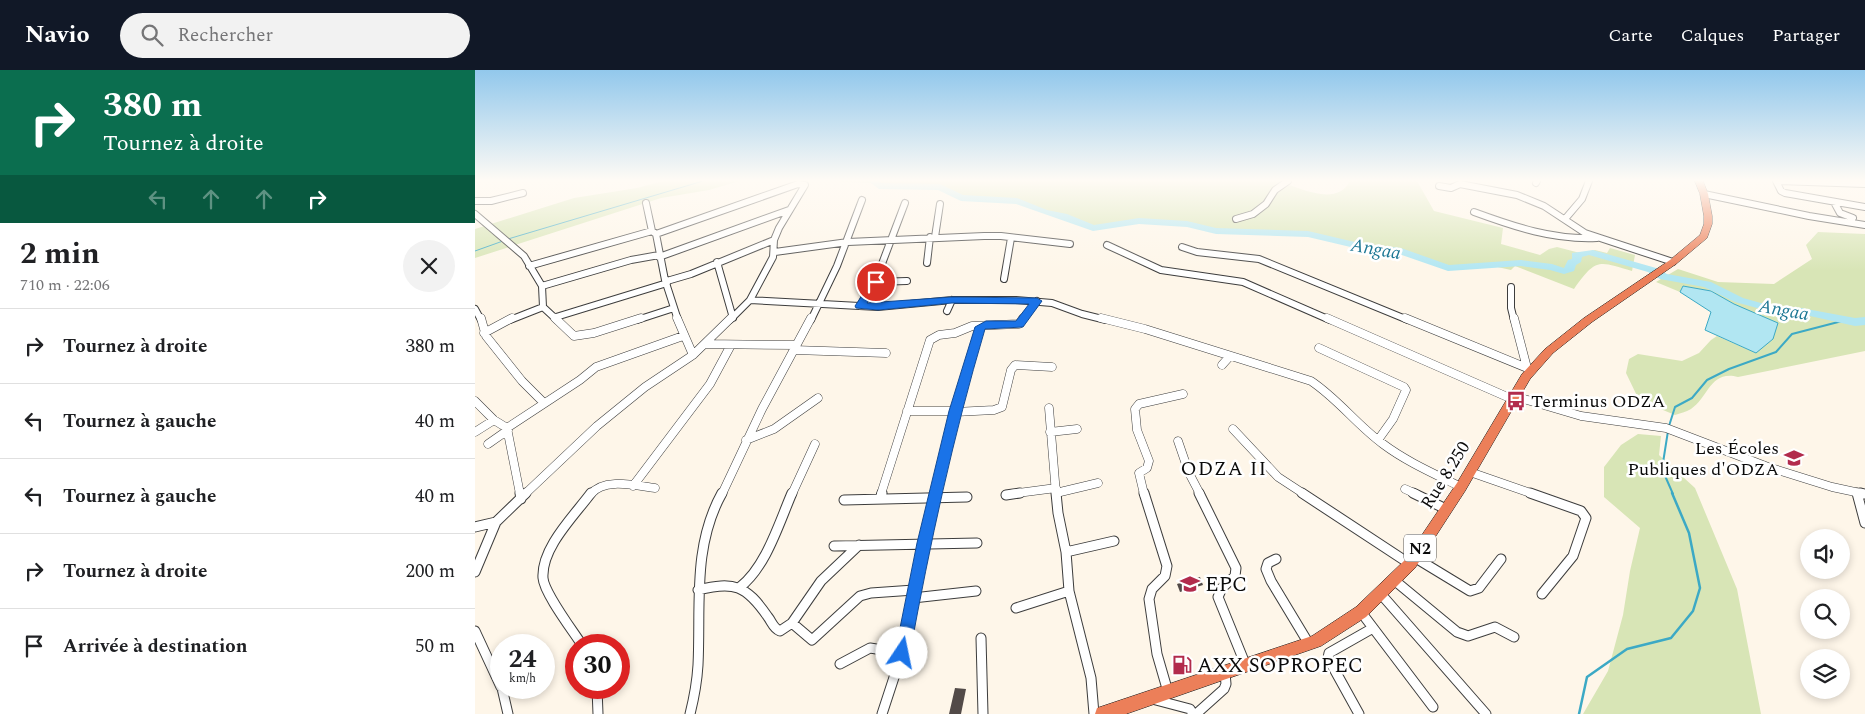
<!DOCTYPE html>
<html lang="fr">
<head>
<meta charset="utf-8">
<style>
	body { margin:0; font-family:Spectral,serif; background:#f2f2f2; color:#202124; height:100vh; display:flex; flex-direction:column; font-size:19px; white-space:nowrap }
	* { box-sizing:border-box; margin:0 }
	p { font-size:16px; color:#757577 }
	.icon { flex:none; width:28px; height:28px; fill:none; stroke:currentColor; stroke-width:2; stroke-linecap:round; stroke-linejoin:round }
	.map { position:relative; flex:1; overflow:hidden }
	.panel { display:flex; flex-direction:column; background:#fff; width:475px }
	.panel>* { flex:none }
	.top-card { background:#0b6e4f; color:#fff; overflow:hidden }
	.buttons { position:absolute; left:1325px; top:459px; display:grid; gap:10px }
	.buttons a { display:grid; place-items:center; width:50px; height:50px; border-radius:50%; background:#fff; box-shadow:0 2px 8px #0003; font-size:25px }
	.speed { position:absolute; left:15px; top:564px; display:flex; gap:10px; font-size:25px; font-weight:700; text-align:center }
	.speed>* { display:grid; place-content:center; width:65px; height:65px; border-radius:50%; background:#fff; box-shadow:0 2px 8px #0003; line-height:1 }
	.speed small { font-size:12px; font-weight:400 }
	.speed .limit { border:8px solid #d22; background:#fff; color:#111 }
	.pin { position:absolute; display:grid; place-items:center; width:42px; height:42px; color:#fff; margin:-21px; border:2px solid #fff; border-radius:50%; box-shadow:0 1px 5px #0007 }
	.me { position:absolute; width:55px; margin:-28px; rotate:11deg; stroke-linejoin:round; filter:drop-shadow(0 0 4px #0008) }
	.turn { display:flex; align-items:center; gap:18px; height:105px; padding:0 20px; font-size:22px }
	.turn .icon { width:65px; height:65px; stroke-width:2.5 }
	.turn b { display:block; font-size:35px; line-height:42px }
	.lanes { display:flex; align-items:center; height:48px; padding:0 20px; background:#0003; justify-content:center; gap:25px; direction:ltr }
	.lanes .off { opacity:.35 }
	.round { display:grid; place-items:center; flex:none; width:52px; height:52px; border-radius:26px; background:#f2f2f2 }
	.headline { display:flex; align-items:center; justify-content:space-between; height:85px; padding:0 20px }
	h1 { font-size:30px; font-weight:700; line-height:38px }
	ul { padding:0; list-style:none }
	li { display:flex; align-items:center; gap:15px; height:75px; padding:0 20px; border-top:1px solid #e0e0e0 }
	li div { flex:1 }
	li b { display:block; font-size:19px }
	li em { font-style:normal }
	header { display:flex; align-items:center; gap:30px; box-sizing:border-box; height:70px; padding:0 25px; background:#111827; color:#fff }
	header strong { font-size:24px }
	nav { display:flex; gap:28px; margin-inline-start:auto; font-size:18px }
	.search { width:350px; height:45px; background:#f2f2f2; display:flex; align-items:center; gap:12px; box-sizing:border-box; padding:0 18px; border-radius:28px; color:#757577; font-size:19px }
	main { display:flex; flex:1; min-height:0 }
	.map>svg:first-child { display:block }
</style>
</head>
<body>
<header>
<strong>Navio</strong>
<div class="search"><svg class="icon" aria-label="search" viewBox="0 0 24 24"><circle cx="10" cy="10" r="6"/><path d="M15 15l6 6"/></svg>Rechercher</div>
<nav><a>Carte</a><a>Calques</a><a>Partager</a></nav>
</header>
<main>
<section class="panel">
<div class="top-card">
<div class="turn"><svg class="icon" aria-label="right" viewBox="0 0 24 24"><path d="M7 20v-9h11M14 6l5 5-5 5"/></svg><div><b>380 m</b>Tournez à droite</div></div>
<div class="lanes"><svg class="icon off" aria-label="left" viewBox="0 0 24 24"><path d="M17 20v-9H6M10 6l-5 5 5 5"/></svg><svg class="icon off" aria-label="ahead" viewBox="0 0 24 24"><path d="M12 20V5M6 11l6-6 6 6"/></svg><svg class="icon off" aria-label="ahead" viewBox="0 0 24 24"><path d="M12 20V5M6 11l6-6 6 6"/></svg><svg class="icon" aria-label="right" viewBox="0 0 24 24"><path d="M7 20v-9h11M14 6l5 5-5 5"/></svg></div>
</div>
<div class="headline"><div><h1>2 min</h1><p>710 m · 22:06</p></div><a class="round"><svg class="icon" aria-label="close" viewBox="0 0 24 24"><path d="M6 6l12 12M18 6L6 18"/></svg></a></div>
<ul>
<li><svg class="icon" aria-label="right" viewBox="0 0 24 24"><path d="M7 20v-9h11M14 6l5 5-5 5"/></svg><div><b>Tournez à droite</b></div><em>380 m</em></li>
<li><svg class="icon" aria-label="left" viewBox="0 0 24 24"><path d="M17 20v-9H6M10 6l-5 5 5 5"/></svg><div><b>Tournez à gauche</b></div><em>40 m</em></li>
<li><svg class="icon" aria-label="left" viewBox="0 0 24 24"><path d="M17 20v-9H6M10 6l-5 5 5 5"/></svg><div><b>Tournez à gauche</b></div><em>40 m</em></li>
<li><svg class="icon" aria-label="right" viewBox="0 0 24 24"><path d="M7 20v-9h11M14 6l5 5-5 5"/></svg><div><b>Tournez à droite</b></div><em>200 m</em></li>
<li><svg class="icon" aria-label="arrive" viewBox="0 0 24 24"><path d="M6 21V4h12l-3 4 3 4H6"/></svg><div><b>Arrivée à destination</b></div><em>50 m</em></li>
</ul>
</section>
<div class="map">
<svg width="1390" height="644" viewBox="0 0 1390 644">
	<rect width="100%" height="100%" fill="#fef6e9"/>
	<!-- green -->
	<path fill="#d8e5b6" d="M 188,111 L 264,111 L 234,120 L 186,128 L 0,188 L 0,159 L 99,128 L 162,118 Z
		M 349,111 L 803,111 C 824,117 861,138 875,111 L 942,111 L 959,141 L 1028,158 L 1026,174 L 1065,185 L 1074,179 L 1082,177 L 1105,183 L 1120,180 L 1132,183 L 1135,178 L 1160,185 L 1157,201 C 1123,191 1121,188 1099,219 L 1040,196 L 1036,200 L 1018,196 L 973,198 L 926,181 L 884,176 L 833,164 L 741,161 L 712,154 L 664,151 L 618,158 L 589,146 L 569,142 L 542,131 L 486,128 L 464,117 L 404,116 L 397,113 Z
		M 1343,162 L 1390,164 L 1390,281 L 1263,307 C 1235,300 1234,327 1216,339 C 1211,342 1205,343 1200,345 L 1164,330 L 1151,303 L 1154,289 L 1163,284 L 1207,291 L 1224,283 L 1236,270 L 1242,266 L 1281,283 L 1259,234 L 1236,221 L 1208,216 L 1205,222 L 1181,212 L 1203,199 L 1243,212 L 1299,214 L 1337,189 L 1331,175 Z
		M 1163,364 L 1186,366 L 1184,385 L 1220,418 L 1262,519 L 1286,644 L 1108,644 L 1133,601 L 1148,545 L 1155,501 L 1165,458 L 1129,427 L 1129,397 L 1146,375 Z"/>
	<!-- water -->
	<path fill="#b1e6f2" stroke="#3ca9c5" d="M 1208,216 L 1236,221 L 1259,234 L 1303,253 L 1298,269 L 1281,283 L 1230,260 L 1236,242 L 1205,222 Z"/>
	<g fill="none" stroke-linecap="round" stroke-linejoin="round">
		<!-- stream-far2 -->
		<path stroke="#3ca9c5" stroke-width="1" d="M 33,169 L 228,111
			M 0,181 L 28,171"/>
		<!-- stream-far1 -->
		<path stroke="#3ca9c5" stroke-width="2" d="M 1194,356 L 1200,337 L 1217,328 L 1232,310 L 1254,299 L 1301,282 L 1317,264 L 1371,250
			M 1193,361 L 1187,399 L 1198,424"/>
		<!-- stream -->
		<path stroke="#3ca9c5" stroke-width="2.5" d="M 1104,644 L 1112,607 L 1152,579 L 1196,568 L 1218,541 L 1225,518 L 1214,463 L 1197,423"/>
		<!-- river -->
		<path fill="#b1e6f2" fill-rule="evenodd" d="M 393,111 L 403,111 L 406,113 L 465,114 L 488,125 L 542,128 L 572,140 L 592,144 L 619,155 L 664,148 L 712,151 L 741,158 L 833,161 L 884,173 L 926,178 L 974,195 L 1046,190 L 1077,194 L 1089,198 L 1093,190 L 1097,189 L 1097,183 L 1118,180 L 1181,198 L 1192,204 L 1236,212 L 1268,228 L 1293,235 L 1326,238 L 1380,248 L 1390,247 L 1390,255 L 1380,256 L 1326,244 L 1293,241 L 1260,232 L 1229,217 L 1185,209 L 1173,202 L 1114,185 L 1107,187 L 1106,192 L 1101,195 L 1099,201 L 1089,204 L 1075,200 L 1046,196 L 973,201 L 924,184 L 884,179 L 833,167 L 741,164 L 712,157 L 664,154 L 618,161 L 541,134 L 486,131 L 463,120 L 404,119 Z"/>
	</g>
	<!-- building -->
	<path fill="#524a48" d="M 725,507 L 728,515 L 705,522 L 702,514 Z
		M 480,618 L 491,619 L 486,644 L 474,644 Z"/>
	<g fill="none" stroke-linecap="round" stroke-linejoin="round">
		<defs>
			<path id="minor-far2" d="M 1301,111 L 1306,121 L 1310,123 L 1390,137
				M 1305,111 L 1390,114
				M 1061,113 L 1062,111
				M 964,116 L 976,118 L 985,114 L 1042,125 L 1069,136 L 1110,163 L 1198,192
				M 1229,124 L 1334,146 L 1390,155
				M 0,131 L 16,131 L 48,123
				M 1359,132 L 1365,143 L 1378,148
				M 171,133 L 177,161
				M 999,142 C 1040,157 1078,170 1122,168
				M 0,144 L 49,186 L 67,216 L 68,237 L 82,250
				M 761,149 L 778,144 L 791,134 L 800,120 L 813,111
				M 1090,149 L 1107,129 L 1114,111
				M 460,167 L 465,134
				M 632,175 L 686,200 L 768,212 L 855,250
				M 707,177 L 722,182 L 784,189 L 933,250
				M 300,182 L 373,172 L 509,166 L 526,166 L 595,174
				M 184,187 L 314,140
				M 242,192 L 258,248
				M 452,193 L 455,167
				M 54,196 L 177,161 L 181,164
				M 529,209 L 536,168
				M 192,211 L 216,204 L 299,170
				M 401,212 L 432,211
				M 67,216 L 156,190 L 184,185
				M 1036,217 L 1036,238 L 1039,250
				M 275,230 L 403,237 L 477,230 L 541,230 L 577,233 L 607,244 L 631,250
				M 385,236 L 405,199 L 430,133
				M 0,239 L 6,250
				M 472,241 L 477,230
				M 81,247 L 192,213
				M 35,250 L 68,237
				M 162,250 L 199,238
				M 203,250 L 190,210 L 181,164 L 323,114 L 330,115 L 304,158 L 299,170 L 298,187 L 275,230 L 255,250
				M 336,250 L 362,196 L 387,130
				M 547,250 L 562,231"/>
			<path id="minor-far1" d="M 6,248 L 11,266 L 47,311 L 69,333
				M 80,248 L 99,266 L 119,263 L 166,248
				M 202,248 L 218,285
				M 626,248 L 670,259 L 836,311 C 863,329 882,355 908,374 C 932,392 960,404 986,417
				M 852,248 L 1037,329
				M 930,248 L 1057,300
				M 1039,248 L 1052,298
				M 9,263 L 37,248
				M 230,274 L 321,275
				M 844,278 L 929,317 L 931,320 L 918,349 L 903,370
				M 319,280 L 411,283
				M 218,285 L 256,248
				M 747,295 L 755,286
				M 1039,326 L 1106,346 L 1191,358 L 1293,397 L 1357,417 L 1390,424
				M 0,331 L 19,350 L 32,358 L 45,424
				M 574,338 L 581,424
				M 432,341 L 480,341
				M 480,342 L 519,340 L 527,337 L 536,300 L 540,295 L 577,297
				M 32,358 L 105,310 L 121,297 L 208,266
				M 758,359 L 803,407 L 829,424
				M 0,362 L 19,350
				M 575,362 L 602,359
				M 271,370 L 299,359 L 343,328
				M 703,371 L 714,403 L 725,424
				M 13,374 L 33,360
				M 995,402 L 1058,424
				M 158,416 L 235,314 L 256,275
				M 930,419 L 941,424
				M 581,423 L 623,413
				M 50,424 L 122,356 L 170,317 L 218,285
				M 116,424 C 129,407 162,416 180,418
				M 247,424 L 287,339 L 336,248
				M 317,424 L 340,374
				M 406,424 L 455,270 L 464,265 L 480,263 L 497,256 L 544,254 L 548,248
				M 460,424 L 480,341 L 505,257
				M 536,424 L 581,418
				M 669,424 L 664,403 L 672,398 L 674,391 L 662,360 L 660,339 L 664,334 L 708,324"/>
			<path id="minor" d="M 45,423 L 46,429
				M 581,423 L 583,443 L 591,482 L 594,521 L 616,608 L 619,644
				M 669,423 L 692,496 L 690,506 L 677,519 L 674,529 L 682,584 L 693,622
				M 724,423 L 761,498 L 760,506 L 747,518 L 743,527 L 771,596
				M 827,423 L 935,494
				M 938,423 L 971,439
				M 1055,423 L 1106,441 L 1111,448 L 1098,486 L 1067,524
				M 1382,423 L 1390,453
				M 1385,423 L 1390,424
				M 531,425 L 545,423
				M 405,429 L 407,423
				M 369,430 L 492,427
				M 0,457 L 21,452
				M 359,476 L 502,473
				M 591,482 L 639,471
				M 939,487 L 995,521 L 1004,518 L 1026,489
				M 801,489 L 793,493 L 791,499 L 796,511 L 834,574
				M 0,502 L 21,452 L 51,423
				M 919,510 L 982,562 L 993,566 L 1020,557 L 1039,567
				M 265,517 C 291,497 304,453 317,423
				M 223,520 C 259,511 271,515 293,547 C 297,552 298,558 305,561 L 317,553 L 346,511 L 384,475
				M 905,523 L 1011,644
				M 438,528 L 501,521
				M 541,538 L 594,521
				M 886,542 L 958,637
				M 317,553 L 337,570 L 385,526 L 396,523 L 439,520
				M 0,561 L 26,617
				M 506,568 L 508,644
				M 107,575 C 98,561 69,523 68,508 C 66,478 99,446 116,423
				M 365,594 L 395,578 L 427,583
				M 27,618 L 33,644
				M 122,618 L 123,644
				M 677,629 L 715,639 L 718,644
				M 215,644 C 219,628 222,612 223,595 C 226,536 217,477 247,423
				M 407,644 L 427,583 L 461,423
				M 721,644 L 749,619 L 751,614 L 750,603
				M 884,644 L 853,588 L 854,583 L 898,558"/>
			<path id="highway" d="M 1220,111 L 1228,111 L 1233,124 L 1237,146 L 1237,154 L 1232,168 L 1201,194 L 1117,252 L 1078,283 L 1055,309 L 990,421 L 940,498 L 891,547 L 846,576 L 651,644 L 620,644 L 622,638 L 628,636 L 837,566 L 881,537 L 930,490 L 982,413 L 1047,304 L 1070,279 L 1109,248 L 1195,190 L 1225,165 L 1229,154 L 1229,146 L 1225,124 Z"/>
		</defs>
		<!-- minor-far2 casing -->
		<use href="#minor-far2" stroke="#3d3d3d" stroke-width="8"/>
		<!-- minor-far1 casing -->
		<use href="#minor-far1" stroke="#3d3d3d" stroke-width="9"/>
		<!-- minor casing -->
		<use href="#minor" stroke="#3d3d3d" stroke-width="11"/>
		<!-- highway casing -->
		<use href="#highway" stroke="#1b1b1b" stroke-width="1"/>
		<!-- minor-far2 -->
		<use href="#minor-far2" stroke="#fff" stroke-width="6"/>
		<!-- minor-far1 -->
		<use href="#minor-far1" stroke="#fff" stroke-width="8"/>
		<!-- minor -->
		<use href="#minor" stroke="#fff" stroke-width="9"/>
		<!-- highway -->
		<use href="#highway" fill="#ec7f59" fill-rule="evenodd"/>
	</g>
	<!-- sky -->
	<linearGradient id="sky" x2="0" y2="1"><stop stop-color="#92c8ec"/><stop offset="0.55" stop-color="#fffbf5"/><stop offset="1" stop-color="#fffbf5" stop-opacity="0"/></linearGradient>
	<rect width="1390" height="201" fill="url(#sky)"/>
	<!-- route -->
	<path fill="#1a73e8" stroke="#114b97" d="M 398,209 L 401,209 L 406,212 L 392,233 L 477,227 L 562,228 L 567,231 L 548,257 L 510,259 C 478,367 455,473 435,583 L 433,588 L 427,590 L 422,588 L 420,583 L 442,473 L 474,341 L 500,257 L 511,251 L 541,251 L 554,234 L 477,233 L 403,240 L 381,238 L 380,236 Z"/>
	<!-- icons -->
	<defs>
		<symbol id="bus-bare" viewBox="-9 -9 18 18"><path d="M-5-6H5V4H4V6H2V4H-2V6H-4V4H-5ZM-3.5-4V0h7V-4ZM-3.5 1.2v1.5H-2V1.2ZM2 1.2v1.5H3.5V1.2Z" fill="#b22b4c" stroke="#fff" stroke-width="2.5" paint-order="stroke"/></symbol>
		<symbol id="school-bare" viewBox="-9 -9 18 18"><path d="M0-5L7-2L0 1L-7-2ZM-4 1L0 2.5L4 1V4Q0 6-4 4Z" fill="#b22b4c" stroke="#fff" stroke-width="2.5" paint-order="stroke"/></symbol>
		<symbol id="fuel-bare" viewBox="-9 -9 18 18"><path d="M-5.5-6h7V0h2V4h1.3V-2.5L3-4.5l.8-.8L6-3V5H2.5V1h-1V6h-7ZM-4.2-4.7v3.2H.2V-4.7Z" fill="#b22b4c" stroke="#fff" stroke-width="2.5" paint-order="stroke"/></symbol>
	</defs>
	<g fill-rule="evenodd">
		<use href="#bus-bare" x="1027" y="317" width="28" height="28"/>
		<use href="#school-bare" x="1305" y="374" width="28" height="28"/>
		<use href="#school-bare" x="701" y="500" width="28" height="28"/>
		<use href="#fuel-bare" x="693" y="581" width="28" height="28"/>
	</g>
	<g text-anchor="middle" stroke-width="5" stroke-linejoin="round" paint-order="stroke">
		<!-- shield labels -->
		<rect fill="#fff" stroke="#545454" stroke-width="1" x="929" y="464.5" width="32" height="27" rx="4"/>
		<g font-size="16" font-weight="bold" fill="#0a0a0a">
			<text x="945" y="484">N2</text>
		</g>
		<!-- poi labels -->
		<g font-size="18" fill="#0a0a0a" stroke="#fff" text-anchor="start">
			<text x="1056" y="337">Terminus ODZA</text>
			<text x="1304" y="384" text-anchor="end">Les Écoles<tspan x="1304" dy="21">Publiques d'ODZA</tspan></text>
		</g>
		<!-- street labels -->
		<g font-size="18" fill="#0a0a0a" stroke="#fff">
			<text transform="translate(970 405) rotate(-58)" y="6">Rue 8.250</text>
		</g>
		<!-- water labels -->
		<g font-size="19" font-style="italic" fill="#1c7794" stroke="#fff">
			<text transform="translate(901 178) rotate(10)" y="7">Angaa</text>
			<text transform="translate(1309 239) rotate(10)" y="7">Angaa</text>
		</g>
		<!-- quarter labels -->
		<g font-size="20" letter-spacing="1" fill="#0a0a0a" stroke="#fff">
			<text x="749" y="405">ODZA II</text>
		</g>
		<!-- near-poi labels -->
		<g font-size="21" fill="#0a0a0a" stroke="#fff" text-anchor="start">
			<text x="730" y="521">EPC</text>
			<text x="722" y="602">AXX SOPROPEC</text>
		</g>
	</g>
</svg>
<div class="buttons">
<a><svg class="icon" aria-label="sound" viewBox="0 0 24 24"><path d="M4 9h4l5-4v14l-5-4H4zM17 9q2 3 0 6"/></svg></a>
<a><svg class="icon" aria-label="search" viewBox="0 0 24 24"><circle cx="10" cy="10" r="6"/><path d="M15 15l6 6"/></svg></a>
<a><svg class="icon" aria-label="layers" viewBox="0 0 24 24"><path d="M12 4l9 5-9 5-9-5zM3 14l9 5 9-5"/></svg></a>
</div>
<div class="speed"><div>24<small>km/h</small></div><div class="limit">30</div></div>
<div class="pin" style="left:401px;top:212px;background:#d93025"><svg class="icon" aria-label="arrive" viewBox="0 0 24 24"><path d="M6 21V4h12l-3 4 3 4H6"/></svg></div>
<svg class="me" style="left:427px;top:583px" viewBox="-20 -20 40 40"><circle r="19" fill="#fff"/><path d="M0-13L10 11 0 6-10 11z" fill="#1a73e8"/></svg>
</div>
</main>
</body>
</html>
